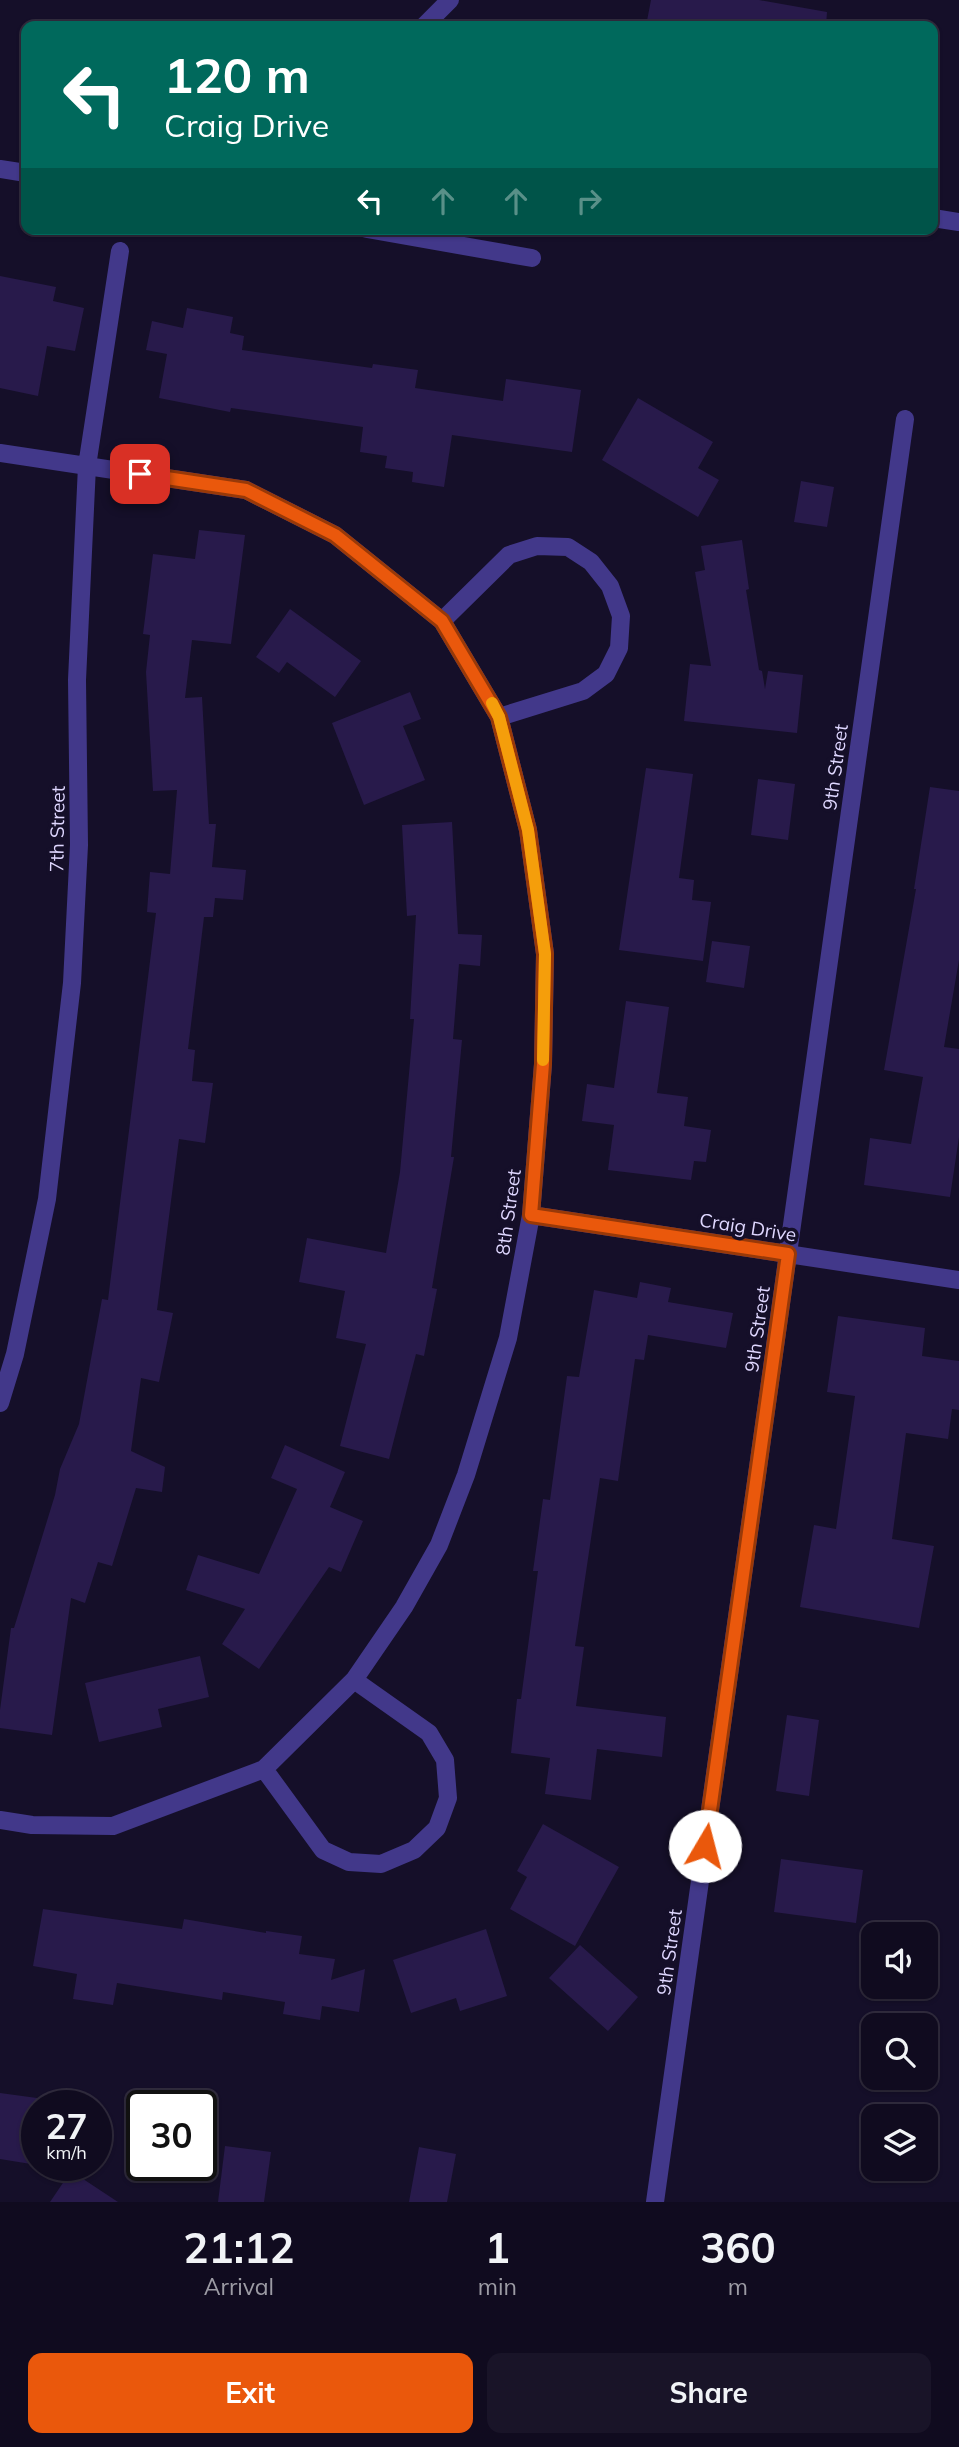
<!DOCTYPE html>
<html lang="en">
<head>
<meta charset="utf-8">
<style>
	body { margin:0; font-family:Mulish,sans-serif; background:#191428; color:#f1f3f6; height:100vh; display:flex; flex-direction:column; font-size:26px; white-space:nowrap }
	* { box-sizing:border-box; margin:0 }
	p { font-size:23px; color:#9c9ba4 }
	.icon { flex:none; width:38px; height:38px; fill:none; stroke:currentColor; stroke-width:2; stroke-linecap:round; stroke-linejoin:round }
	.map { position:relative; height:2202px; overflow:hidden }
	.drawer { display:flex; flex-direction:column; background:#100b1f; flex:1 }
	.drawer>* { flex:none }
	.banner { position:absolute; left:21px; top:21px; width:917px; height:214px; border-radius:14px; box-shadow:0 2px 5px #0004,0 0 0 2px #302b3d; background:#00695c; color:#fff; overflow:hidden }
	.fabs { position:absolute; left:861px; top:1922px; display:grid; gap:14px }
	.fabs a { display:grid; place-items:center; width:77px; height:77px; border-radius:14px; background:#100b1f; box-shadow:0 2px 5px #0004,0 0 0 2px #302b3d; font-size:35px }
	.speed { position:absolute; left:21px; top:2090px; display:flex; gap:14px; font-size:35px; font-weight:700; text-align:center }
	.speed>* { display:grid; place-content:center; width:91px; height:91px; border-radius:50%; background:#100b1f; box-shadow:0 2px 5px #0004,0 0 0 2px #302b3d; line-height:1 }
	.speed small { font-size:18px; font-weight:400 }
	.speed .limit { border:4px solid #111; border-radius:10px; background:#fff; color:#111 }
	.pin { position:absolute; display:grid; place-items:center; width:60px; height:60px; color:#fff; margin:-30px; border-radius:14px; box-shadow:0 4px 10px #0006 }
	.me { position:absolute; width:77px; margin:-38px; rotate:8deg; stroke-linejoin:round; filter:drop-shadow(0 0 5px #0008) }
	.turn { display:flex; align-items:center; gap:24px; height:147px; padding:0 28px; font-size:32px }
	.turn .icon { width:91px; height:91px; stroke-width:2.5 }
	.turn b { display:block; font-size:49px; line-height:60px }
	.lanes { display:flex; align-items:center; height:66px; padding:0 28px; background:#0003; justify-content:center; gap:35px; direction:ltr }
	.lanes .off { opacity:.35 }
	.eta { display:flex; justify-content:space-evenly; align-items:center; height:119px; text-align:center }
	.eta b { font-size:42px; font-weight:700; line-height:49px }
	.action { display:flex; gap:14px; margin-top:auto; padding:14px 28px }
	.action a { flex:1; height:80px; border-radius:14px; background:#ea580c; color:#fff; font-size:28px; font-weight:700; line-height:80px; text-align:center }
	.action a+a { background:#191428; color:#f1f3f6 }
	.map>svg:first-child { display:block }
</style>
</head>
<body>
<div class="map">
<svg width="959" height="2202" viewBox="0 0 959 2202">
	<rect width="100%" height="100%" fill="#150f29"/>
	<!-- building -->
	<path fill="#281a4b" d="M 651,0 L 759,0 L 827,12 L 826,26 L 646,26 Z
		M 0,276 L 56,287 L 53,301 L 84,308 L 75,351 L 47,346 L 38,396 L 0,388 Z
		M 187,308 L 233,317 L 230,333 L 244,336 L 242,350 L 372,368 L 373,364 L 418,370 L 415,388 L 503,401 L 506,379 L 581,390 L 572,452 L 452,435 L 444,487 L 412,482 L 413,472 L 385,468 L 387,456 L 360,452 L 363,427 L 231,408 L 230,412 L 159,398 L 167,354 L 146,350 L 152,321 L 183,328 Z
		M 638,398 L 713,442 L 698,468 L 719,480 L 698,517 L 602,460 Z
		M 801,481 L 834,487 L 827,527 L 794,522 Z
		M 199,530 L 245,535 L 231,644 L 192,640 L 185,698 L 202,697 L 209,824 L 216,824 L 212,867 L 246,870 L 243,900 L 215,898 L 213,917 L 204,917 L 188,1049 L 195,1050 L 192,1081 L 213,1083 L 205,1143 L 179,1139 L 157,1310 L 173,1313 L 159,1382 L 141,1378 L 131,1451 L 165,1467 L 162,1492 L 136,1488 L 112,1566 L 98,1562 L 85,1603 L 71,1598 L 52,1735 L 0,1728 L 0,1710 L 11,1628 L 14,1628 L 55,1495 L 60,1469 L 79,1424 L 102,1299 L 108,1300 L 156,913 L 147,912 L 150,872 L 170,874 L 177,790 L 153,791 L 146,672 L 150,635 L 143,634 L 153,554 L 195,559 Z
		M 742,540 L 749,589 L 746,590 L 759,670 L 762,671 L 765,689 L 768,671 L 803,675 L 797,733 L 684,721 L 690,664 L 711,666 L 695,572 L 705,570 L 701,546 Z
		M 290,609 L 361,661 L 335,697 L 287,662 L 279,673 L 256,657 Z
		M 410,692 L 421,719 L 403,726 L 425,780 L 364,805 L 332,723 Z
		M 646,768 L 693,774 L 679,878 L 694,880 L 692,900 L 711,902 L 703,961 L 619,950 Z
		M 758,779 L 795,784 L 788,840 L 751,835 Z
		M 930,787 L 959,791 L 959,960 L 944,1047 L 959,1049 L 959,1137 L 950,1197 L 864,1185 L 870,1138 L 911,1144 L 923,1077 L 884,1070 L 916,889 L 914,889 Z
		M 452,822 L 458,934 L 482,935 L 480,966 L 459,964 L 453,1039 L 462,1040 L 451,1157 L 454,1157 L 432,1288 L 437,1289 L 424,1356 L 416,1354 L 389,1459 L 340,1446 L 366,1344 L 336,1338 L 345,1291 L 299,1282 L 307,1238 L 386,1253 L 400,1172 L 414,1019 L 410,1019 L 416,915 L 407,916 L 402,825 Z
		M 712,941 L 750,946 L 744,988 L 706,982 Z
		M 626,1001 L 669,1007 L 657,1093 L 688,1097 L 684,1126 L 711,1130 L 706,1162 L 694,1161 L 691,1180 L 608,1170 L 614,1125 L 582,1121 L 587,1084 L 614,1088 Z
		M 640,1282 L 671,1288 L 668,1302 L 733,1313 L 726,1348 L 648,1335 L 644,1360 L 635,1359 L 618,1481 L 600,1478 L 575,1646 L 584,1647 L 576,1706 L 666,1717 L 662,1757 L 597,1749 L 591,1800 L 545,1794 L 550,1758 L 511,1753 L 517,1699 L 521,1699 L 538,1571 L 533,1571 L 543,1499 L 550,1500 L 567,1376 L 579,1377 L 594,1290 L 637,1298 Z
		M 838,1316 L 925,1328 L 922,1356 L 959,1361 L 959,1410 L 952,1409 L 948,1439 L 906,1433 L 892,1539 L 934,1546 L 919,1628 L 800,1607 L 814,1525 L 836,1529 L 855,1396 L 827,1392 Z
		M 285,1445 L 345,1472 L 330,1507 L 363,1521 L 341,1572 L 329,1567 L 259,1669 L 222,1644 L 245,1609 L 186,1590 L 198,1555 L 259,1574 L 297,1489 L 271,1478 Z
		M 200,1656 L 209,1697 L 158,1709 L 162,1727 L 99,1742 L 85,1683 Z
		M 787,1715 L 819,1720 L 809,1796 L 776,1791 Z
		M 543,1824 L 619,1867 L 575,1946 L 510,1909 L 527,1877 L 517,1871 Z
		M 781,1859 L 863,1870 L 856,1923 L 774,1912 Z
		M 43,1909 L 182,1929 L 184,1919 L 266,1933 L 266,1931 L 302,1936 L 299,1954 L 335,1959 L 331,1980 L 365,1969 L 359,2012 L 322,2006 L 320,2020 L 283,2014 L 285,2002 L 223,1992 L 222,2000 L 117,1983 L 113,2005 L 73,1999 L 77,1974 L 33,1966 Z
		M 486,1929 L 507,1996 L 460,2011 L 456,1998 L 411,2013 L 393,1960 Z
		M 580,1945 L 638,1997 L 608,2031 L 549,1978 Z
		M 0,2093 L 37,2098 L 37,2165 L 0,2159 Z
		M 225,2146 L 271,2152 L 264,2202 L 218,2202 Z
		M 419,2147 L 456,2154 L 447,2202 L 409,2202 Z
		M 71,2171 L 118,2202 L 50,2202 Z"/>
	<g fill="none" stroke-linecap="round" stroke-linejoin="round">
		<!-- minor -->
		<path stroke="#42388a" stroke-width="18" d="M 424,26 L 450,0
			M 0,169 L 26,173
			M 933,218 L 959,222
			M 367,229 L 532,258
			M 0,453 L 246,490 L 335,535 L 442,621 L 499,717 L 528,830 L 545,954 L 543,1064 L 531,1215 L 508,1338 L 466,1475 L 439,1545 L 404,1607 L 354,1680 L 264,1769 L 113,1826 L 32,1825 L 0,1820
			M 442,621 L 509,555 L 537,546 L 568,547 L 591,562 L 610,586 L 621,616 L 619,648 L 606,674 L 583,691 L 499,717
			M 531,1215 L 959,1280
			M 0,1403 L 15,1354 L 47,1199 L 72,983 L 79,845 L 77,680 L 87,466 L 120,251
			M 264,1769 L 323,1850 L 349,1862 L 381,1864 L 414,1850 L 437,1828 L 448,1798 L 445,1760 L 429,1733 L 354,1680
			M 655,2202 L 905,419"/>
	</g>
	<g fill="none" stroke-linecap="round" stroke-linejoin="round">
		<defs>
			<path id="route" d="M 140,474 L 246,490 L 335,535 L 442,621 L 499,717 L 528,830 L 545,954 L 543,1064 L 531,1215 L 788,1254 L 705,1846"/>
		</defs>
		<!-- route casing -->
		<use href="#route" stroke="#983908" stroke-width="18"/>
		<!-- route -->
		<use href="#route" stroke="#ea580c" stroke-width="12"/>
		<!-- slow -->
		<path stroke="#f59e0b" stroke-width="12" d="M 492,703 L 499,717 L 528,830 L 545,954 L 543,1060"/>
	</g>
	<g text-anchor="middle" stroke-width="7" stroke-linejoin="round" paint-order="stroke">
		<!-- street labels -->
		<g font-size="19" fill="#dfd7ff" stroke="#150f29">
			<text transform="translate(835 767) rotate(-82)" y="7">9th Street</text>
			<text transform="translate(57 829) rotate(-89)" y="7">7th Street</text>
			<text transform="translate(508 1212) rotate(-82)" y="7">8th Street</text>
			<text transform="translate(748 1227) rotate(9)" y="7">Craig Drive</text>
			<text transform="translate(757 1329) rotate(-82)" y="7">9th Street</text>
			<text transform="translate(669 1952) rotate(-82)" y="7">9th Street</text>
		</g>
	</g>
</svg>
<div class="fabs">
<a><svg class="icon" aria-label="sound" viewBox="0 0 24 24"><path d="M4 9h4l5-4v14l-5-4H4zM17 9q2 3 0 6"/></svg></a>
<a><svg class="icon" aria-label="search" viewBox="0 0 24 24"><circle cx="10" cy="10" r="6"/><path d="M15 15l6 6"/></svg></a>
<a><svg class="icon" aria-label="layers" viewBox="0 0 24 24"><path d="M12 4l9 5-9 5-9-5zM3 14l9 5 9-5"/></svg></a>
</div>
<div class="speed"><div>27<small>km/h</small></div><div class="limit">30</div></div>
<div class="pin" style="left:140px;top:474px;background:#d93025"><svg class="icon" aria-label="arrive" viewBox="0 0 24 24"><path d="M6 21V4h12l-3 4 3 4H6"/></svg></div>
<svg class="me" style="left:705px;top:1846px" viewBox="-20 -20 40 40"><circle r="19" fill="#fff"/><path d="M0-13L10 11 0 6-10 11z" fill="#ea580c"/></svg>
<div class="banner">
<div class="turn"><svg class="icon" aria-label="left" viewBox="0 0 24 24"><path d="M17 20v-9H6M10 6l-5 5 5 5"/></svg><div><b>120 m</b>Craig Drive</div></div>
<div class="lanes"><svg class="icon" aria-label="left" viewBox="0 0 24 24"><path d="M17 20v-9H6M10 6l-5 5 5 5"/></svg><svg class="icon off" aria-label="ahead" viewBox="0 0 24 24"><path d="M12 20V5M6 11l6-6 6 6"/></svg><svg class="icon off" aria-label="ahead" viewBox="0 0 24 24"><path d="M12 20V5M6 11l6-6 6 6"/></svg><svg class="icon off" aria-label="right" viewBox="0 0 24 24"><path d="M7 20v-9h11M14 6l5 5-5 5"/></svg></div>
</div>
</div>
<section class="drawer">
<div class="eta">
<div><b>21:12</b><p>Arrival</p></div>
<div><b>1</b><p>min</p></div>
<div><b>360</b><p>m</p></div>
</div>
<div class="action"><a>Exit</a><a>Share</a></div>
</section>
</body>
</html>
